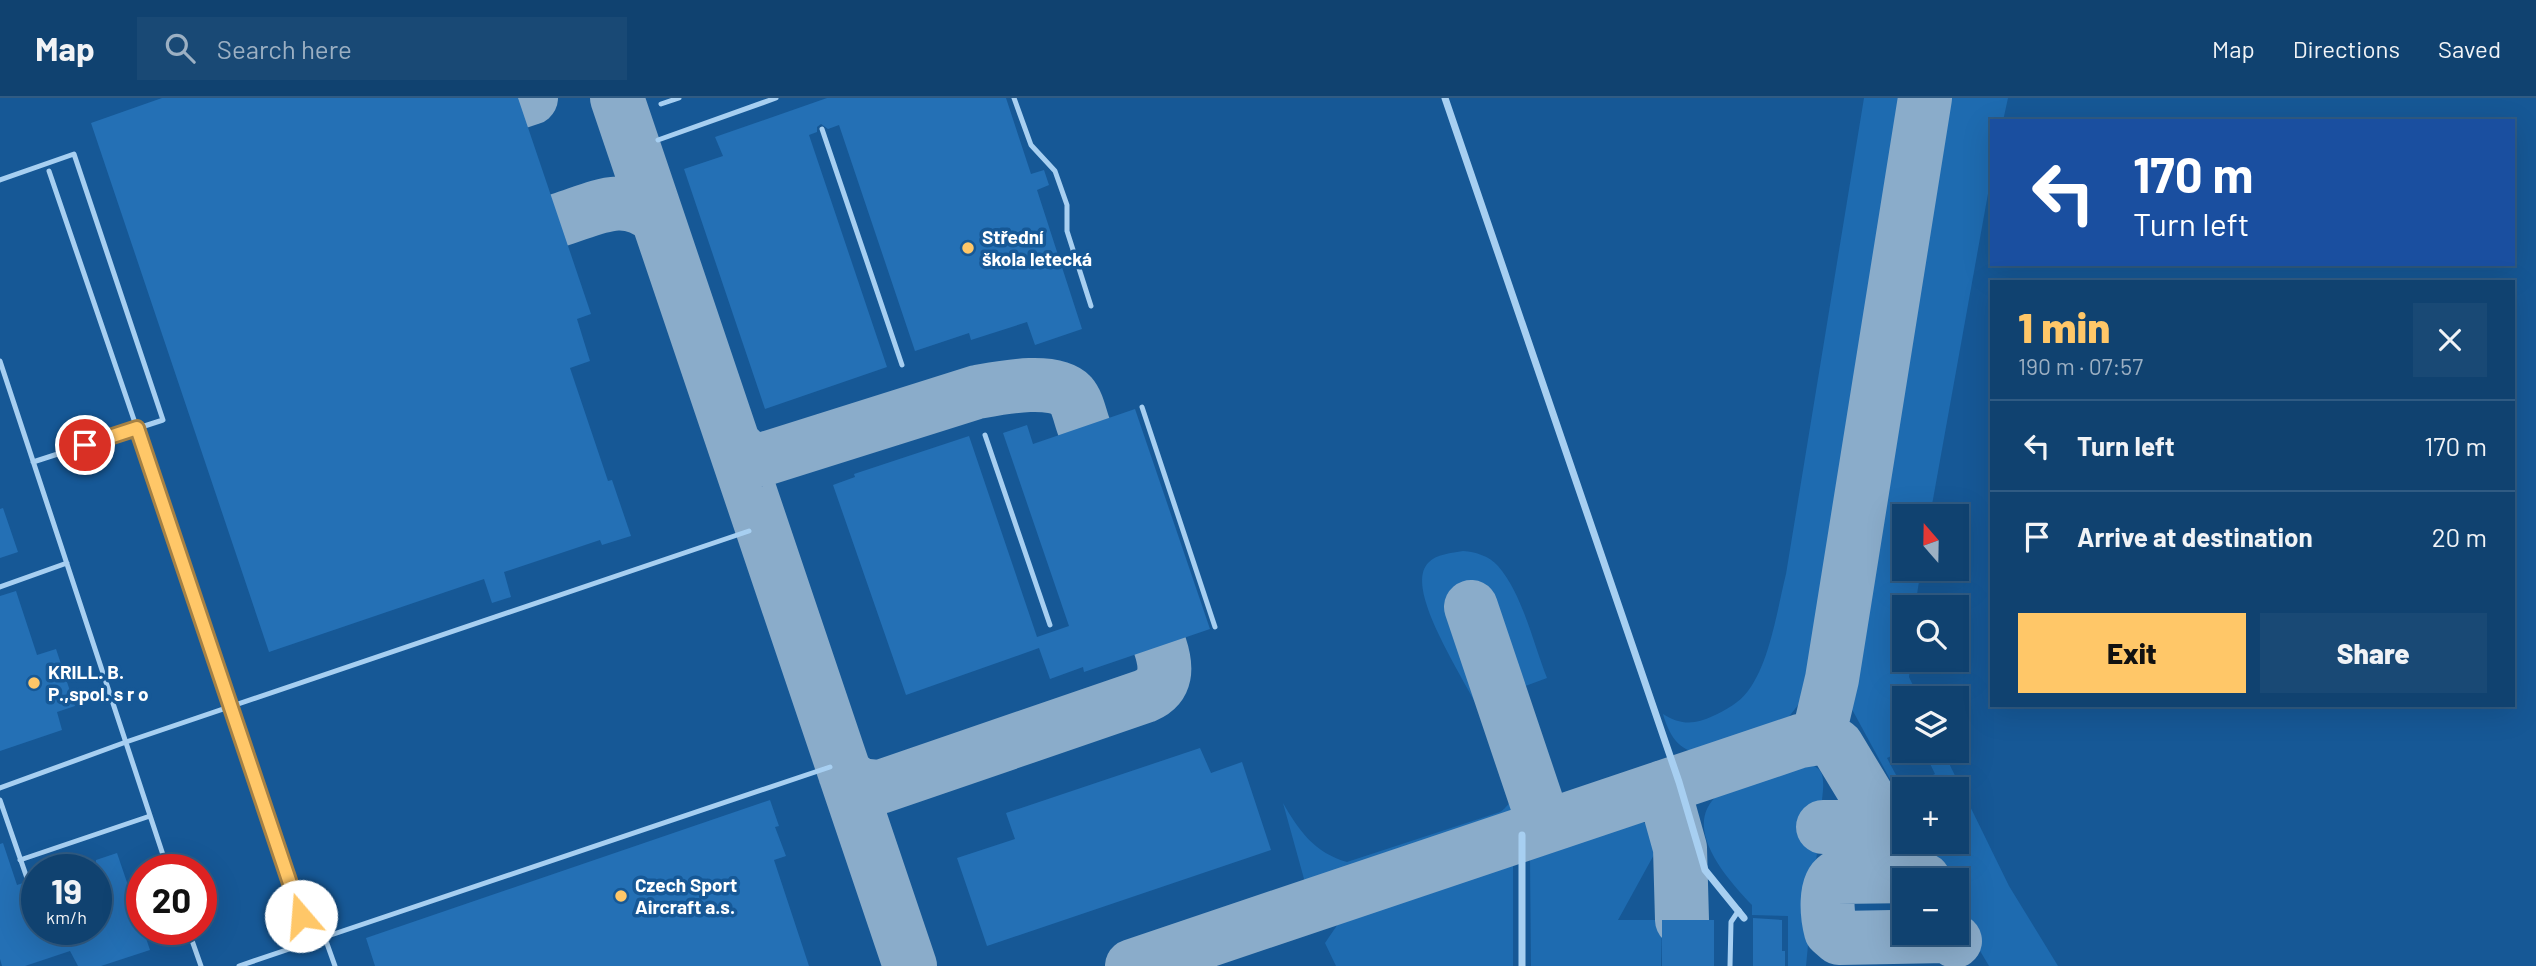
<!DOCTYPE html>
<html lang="en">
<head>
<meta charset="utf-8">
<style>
	body { margin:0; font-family:Barlow,sans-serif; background:#194975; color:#f1f3f6; height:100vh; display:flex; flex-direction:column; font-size:26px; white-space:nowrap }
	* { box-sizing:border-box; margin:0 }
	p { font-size:23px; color:#9cb0c3 }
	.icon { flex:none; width:38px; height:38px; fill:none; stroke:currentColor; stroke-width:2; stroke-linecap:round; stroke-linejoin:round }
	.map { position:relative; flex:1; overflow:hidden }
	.details { position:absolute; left:1990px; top:182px; width:525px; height:427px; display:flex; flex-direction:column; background:#104270; border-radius:0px; box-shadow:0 7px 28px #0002,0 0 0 2px #305b83 }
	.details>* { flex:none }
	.guide { position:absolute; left:1990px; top:21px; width:525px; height:147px; border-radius:0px; box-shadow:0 7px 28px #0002,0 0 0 2px #305b83; background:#1a4fa0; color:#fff; overflow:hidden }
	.needle { width:46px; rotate:340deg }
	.tools { position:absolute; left:1892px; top:406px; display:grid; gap:14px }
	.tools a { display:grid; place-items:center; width:77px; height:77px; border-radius:0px; background:#104270; box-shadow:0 7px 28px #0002,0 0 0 2px #305b83; font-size:35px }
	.speed { position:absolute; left:21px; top:756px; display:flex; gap:14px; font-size:35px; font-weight:700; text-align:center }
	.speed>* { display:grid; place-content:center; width:91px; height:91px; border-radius:50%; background:#104270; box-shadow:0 7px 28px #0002,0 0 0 2px #305b83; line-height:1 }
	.speed small { font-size:18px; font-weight:400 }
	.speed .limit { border:10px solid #d22; background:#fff; color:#111 }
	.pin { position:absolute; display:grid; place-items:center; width:60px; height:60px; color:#fff; margin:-30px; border:4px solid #fff; border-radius:50%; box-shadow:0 2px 7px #0007 }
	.me { position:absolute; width:77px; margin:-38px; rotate:342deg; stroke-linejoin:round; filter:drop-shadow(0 0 5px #0008) }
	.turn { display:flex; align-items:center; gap:24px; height:147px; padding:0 28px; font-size:32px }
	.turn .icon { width:91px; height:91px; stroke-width:2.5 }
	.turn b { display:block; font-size:49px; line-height:60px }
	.round { display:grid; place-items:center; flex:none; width:74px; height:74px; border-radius:0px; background:#194975 }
	.summary { display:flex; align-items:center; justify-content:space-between; height:119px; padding:0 28px }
	h1 { font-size:42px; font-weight:800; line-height:52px; color:#ffc768 }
	.action { display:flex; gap:14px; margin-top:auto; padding:14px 28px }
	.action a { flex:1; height:80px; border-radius:0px; background:#ffc768; color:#111; font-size:28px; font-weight:800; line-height:80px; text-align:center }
	.action a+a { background:#194975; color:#f1f3f6 }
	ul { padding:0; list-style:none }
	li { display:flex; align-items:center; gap:21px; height:91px; padding:0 28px; border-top:2px solid #305b83 }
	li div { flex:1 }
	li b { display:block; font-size:26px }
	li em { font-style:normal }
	header { display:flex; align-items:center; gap:42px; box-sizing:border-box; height:98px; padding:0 35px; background:#104270; border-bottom:2px solid #305b83 }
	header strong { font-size:33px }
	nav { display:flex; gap:38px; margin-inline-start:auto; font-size:24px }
	.search { width:490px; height:63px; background:#194975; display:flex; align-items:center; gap:18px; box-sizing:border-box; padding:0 24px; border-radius:0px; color:#9cb0c3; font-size:26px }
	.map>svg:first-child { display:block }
</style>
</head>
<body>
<header>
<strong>Map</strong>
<div class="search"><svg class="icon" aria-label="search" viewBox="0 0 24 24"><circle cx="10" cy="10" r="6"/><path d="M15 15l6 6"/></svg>Search here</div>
<nav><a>Map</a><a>Directions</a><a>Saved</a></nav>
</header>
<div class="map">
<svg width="2536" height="868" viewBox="0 0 2536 868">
	<rect width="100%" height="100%" fill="#165896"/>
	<!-- green -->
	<path fill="#1e6bb0" d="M 1864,0 L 1914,0 L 1823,567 L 1820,567 L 1805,598 L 1784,625 L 1705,654 C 1680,657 1669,637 1663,616 C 1680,627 1695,627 1713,618 C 1726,612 1739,605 1748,593 C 1770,564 1777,512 1786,476 Z
		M 1945,0 L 2008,0 L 2003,23 L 1992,23 L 1991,79 L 1930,418 L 1904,418 L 1904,471 L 1921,471 L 1915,509 L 1904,509 L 1904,562 L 1911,562 L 1909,579 L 1919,600 L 1904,600 L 1904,652 L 1887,660 L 1904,692 L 1904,707 L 1848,604 L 1846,572 L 1844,571 L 1927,45 L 1938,39 Z
		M 1463,453 C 1476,454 1489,458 1498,468 C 1522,495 1534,547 1547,580 L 1509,594 L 1482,504 L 1471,509 L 1462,510 L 1516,677 C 1521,694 1523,708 1505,718 L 1306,788 L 1283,705 C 1299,733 1315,755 1347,764 L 1500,714 C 1506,710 1511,704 1512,697 C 1518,647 1394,502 1428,465 C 1436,456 1452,455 1463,453 Z
		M 1924,653 L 1943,653 L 2009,788 L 2058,868 L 1989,868 L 1957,814 L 1956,782 L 1941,782 L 1923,744 L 1956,744 L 1956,691 L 1905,691 L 1935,676 Z
		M 1806,666 C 1822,668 1824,677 1823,692 L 1806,868 L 1788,868 L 1788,818 L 1752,817 L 1752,807 C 1728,782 1679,728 1719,696 C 1728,688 1742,686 1754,682 C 1771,675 1788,668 1806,666 Z
		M 1633,723 L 1640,723 L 1652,728 L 1658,738 L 1656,753 L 1618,822 L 1662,822 L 1661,868 L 1531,868 L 1530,759 Z
		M 1513,764 L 1513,868 L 1336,868 L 1325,845 L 1342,820 Z"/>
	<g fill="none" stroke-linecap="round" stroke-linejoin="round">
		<!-- taxiway -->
		<path stroke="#8aacca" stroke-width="54" d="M 617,0 L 910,868
			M 519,4 L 531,0
			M 559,122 C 595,111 624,92 657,120
			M 734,346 L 749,361 L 761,362 L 977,294 C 1000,290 1053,279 1071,297 C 1078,305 1080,319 1084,329
			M 1471,509 L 1545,729
			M 1818,640 L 1830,643 L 1837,648 L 1918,782
			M 845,676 L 860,687 L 880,689 L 1145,598 C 1168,588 1167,569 1160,548
			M 1663,689 L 1680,750 L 1682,822
			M 1823,729 L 1895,729 L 1904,740
			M 1924,782 L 1916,778 L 1837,779 C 1824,788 1827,818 1831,833 L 1839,840 L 1947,838 L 1955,843
			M 1132,868 L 1800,643 L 1818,640 L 1832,581 L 1925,0"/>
	</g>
	<!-- building -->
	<path fill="#2470b5" d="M 162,0 L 518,0 L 591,216 L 577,221 L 590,263 L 570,270 L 608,383 L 612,382 L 631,438 L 602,447 L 600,442 L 504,474 L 511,499 L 492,505 L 484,481 L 269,554 L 91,25 Z
		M 827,0 L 1006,0 L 1031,76 L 1044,72 L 1049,87 L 1037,92 L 1082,231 L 1035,247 L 1027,224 L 971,242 L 969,235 L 915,253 L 839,27 L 828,31 L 821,26 L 817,29 L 817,34 L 809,37 L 887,269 L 765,311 L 684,71 L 723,58 L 715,39 Z
		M 1135,311 L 1210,531 L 1084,574 L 1083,569 L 1050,581 L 1039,550 L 906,597 L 833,387 L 855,379 L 854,376 L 969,338 L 1037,539 L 1069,528 L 1003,335 L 1027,327 L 1033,346 Z
		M 3,410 L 18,454 L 0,460 L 0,411 Z
		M 16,493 L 37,557 L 56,551 L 75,608 L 57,614 L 62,632 L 0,653 L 0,498 Z
		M 1200,650 L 1211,675 L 1242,664 L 1271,752 L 987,848 L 957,760 L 1015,741 L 1006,715 Z
		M 770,702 L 779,728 L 775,729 L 786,758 L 774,762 L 809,868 L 375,868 L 366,840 Z
		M 3,745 L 17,787 L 23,785 L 32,811 L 37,814 L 37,831 L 40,831 L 42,839 L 47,842 L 52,839 L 51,831 L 96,831 L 96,762 L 117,755 L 150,852 L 101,868 L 78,868 L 70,853 L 25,868 L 2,868 L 0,861 L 0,746 Z
		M 1753,820 L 1782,822 L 1782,853 L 1785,853 L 1785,868 L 1753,868 Z
		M 1662,822 L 1714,822 L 1714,868 L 1662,868 Z"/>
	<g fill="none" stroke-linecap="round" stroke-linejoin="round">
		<!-- lane -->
		<path stroke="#a7cff1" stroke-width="5" d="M 1014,0 L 1031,47 L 1055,73 L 1067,107 L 1067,133 L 1091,208
			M 661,6 L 679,0
			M 822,31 L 902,267
			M 658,42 L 776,0
			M 49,73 L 215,559 L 310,844 L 830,669
			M 0,82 L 74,56 L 163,322 L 33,364
			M 0,263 L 168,772
			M 1142,309 L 1215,529
			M 985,337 L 1050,527
			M 0,489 L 67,465
			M 0,690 L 126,644 L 749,433
			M 0,702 L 37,809
			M 20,762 L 150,718
			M 45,831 L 47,837
			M 188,831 L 201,868
			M 325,840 L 335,868
			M 239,868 L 310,844
			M 1730,868 L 1731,824 L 1739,812"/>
		<!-- street -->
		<path stroke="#a7cff1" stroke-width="7" d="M 1445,0 L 1679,684 L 1705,772 L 1744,820
			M 1522,737 L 1522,868"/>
	</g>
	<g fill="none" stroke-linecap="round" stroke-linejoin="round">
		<defs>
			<path id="route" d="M 85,347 L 137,330 L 301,818"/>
		</defs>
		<!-- route casing -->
		<use href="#route" stroke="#a68144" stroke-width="18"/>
		<!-- route -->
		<use href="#route" stroke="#ffc768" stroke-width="12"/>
	</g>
	<!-- markers -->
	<g fill="#ffc768" stroke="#165896" stroke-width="2.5">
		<circle cx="968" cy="150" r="7"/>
		<circle cx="34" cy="585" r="7"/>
		<circle cx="621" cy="798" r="7"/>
	</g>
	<g text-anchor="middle" stroke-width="7" stroke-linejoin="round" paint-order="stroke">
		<!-- poi labels -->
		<g font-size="19" font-weight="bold" fill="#fff" stroke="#165896" text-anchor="start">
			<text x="982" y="146">Střední<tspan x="982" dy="22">škola letecká</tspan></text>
			<text x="48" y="581">KRILL. B.<tspan x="48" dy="22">P.,spol. s r o</tspan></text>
			<text x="635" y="794">Czech Sport<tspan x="635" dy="22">Aircraft a.s.</tspan></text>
		</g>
	</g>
</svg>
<div class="tools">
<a><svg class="needle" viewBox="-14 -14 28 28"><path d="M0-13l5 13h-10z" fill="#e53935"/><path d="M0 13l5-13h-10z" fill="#9cb0c3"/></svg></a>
<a><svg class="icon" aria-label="search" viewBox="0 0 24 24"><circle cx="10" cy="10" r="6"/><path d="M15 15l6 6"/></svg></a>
<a><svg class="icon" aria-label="layers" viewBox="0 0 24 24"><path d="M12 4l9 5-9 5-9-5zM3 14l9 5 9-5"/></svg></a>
<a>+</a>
<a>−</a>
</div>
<div class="speed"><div>19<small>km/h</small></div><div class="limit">20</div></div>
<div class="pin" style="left:85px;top:347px;background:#d93025"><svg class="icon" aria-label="arrive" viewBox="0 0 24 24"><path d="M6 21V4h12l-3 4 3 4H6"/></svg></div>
<svg class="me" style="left:301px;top:818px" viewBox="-20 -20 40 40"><circle r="19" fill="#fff"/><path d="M0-13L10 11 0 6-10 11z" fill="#ffc768"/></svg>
<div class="guide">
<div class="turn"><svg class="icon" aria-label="left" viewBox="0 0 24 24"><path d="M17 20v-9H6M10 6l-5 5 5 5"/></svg><div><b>170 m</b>Turn left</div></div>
</div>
<section class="details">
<div class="summary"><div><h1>1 min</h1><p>190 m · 07:57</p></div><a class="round"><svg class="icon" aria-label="close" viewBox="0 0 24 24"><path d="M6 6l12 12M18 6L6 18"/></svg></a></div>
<ul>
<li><svg class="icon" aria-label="left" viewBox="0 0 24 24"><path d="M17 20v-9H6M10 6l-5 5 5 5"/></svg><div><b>Turn left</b></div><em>170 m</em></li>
<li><svg class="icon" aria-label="arrive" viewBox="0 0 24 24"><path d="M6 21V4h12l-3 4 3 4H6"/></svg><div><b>Arrive at destination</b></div><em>20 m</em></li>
</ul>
<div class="action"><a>Exit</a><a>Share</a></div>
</section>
</div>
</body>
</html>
